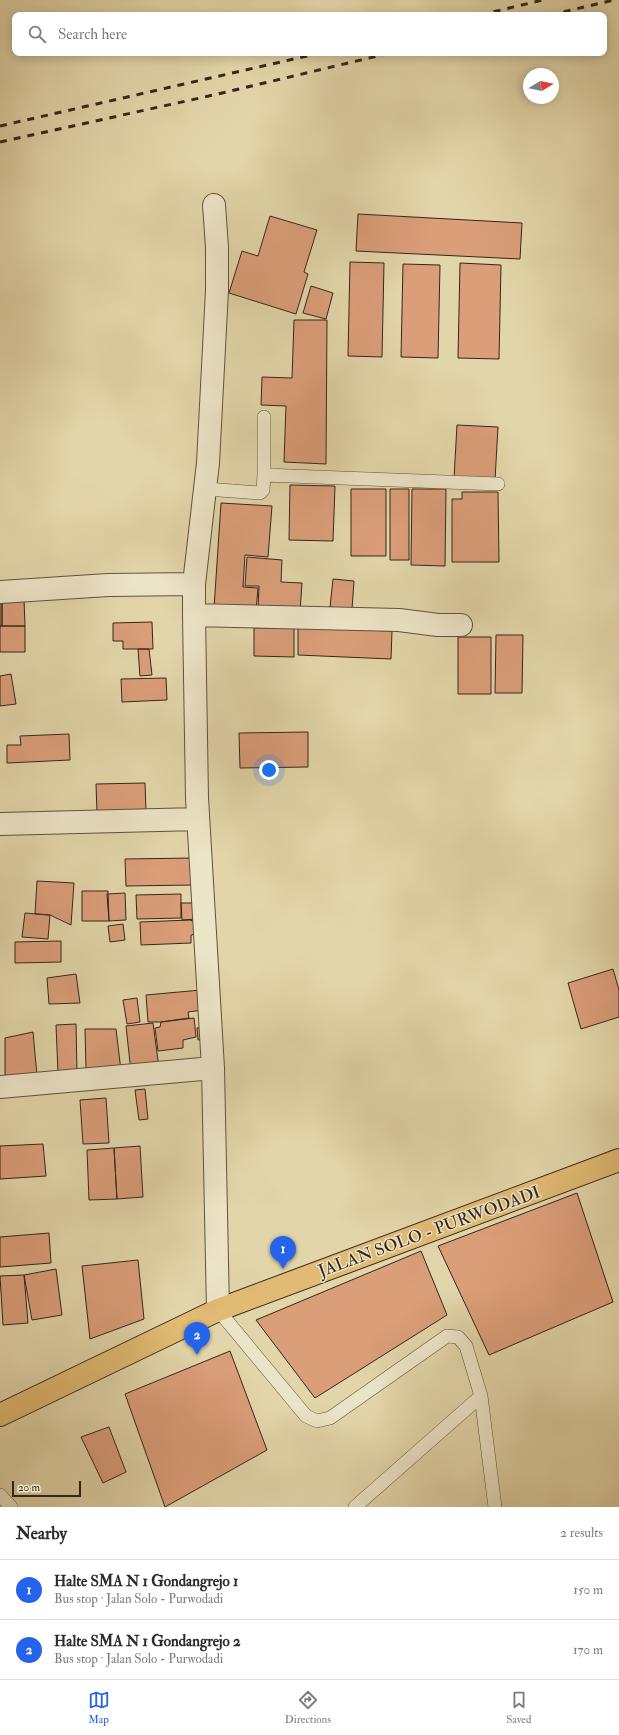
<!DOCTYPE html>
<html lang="en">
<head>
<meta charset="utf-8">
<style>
  body { margin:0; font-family:"IM FELL Double Pica",serif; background:#f7f7f7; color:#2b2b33 }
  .compass { position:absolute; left:523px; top:68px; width:36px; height:36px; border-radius:50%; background:#fff; box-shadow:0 2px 10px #0003; rotate:80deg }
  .scale { position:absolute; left:12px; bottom:10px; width:69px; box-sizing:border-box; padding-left:4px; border:2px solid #35261a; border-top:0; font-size:11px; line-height:14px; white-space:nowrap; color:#35261a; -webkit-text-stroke:3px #ece4c7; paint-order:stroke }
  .you { position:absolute; left:269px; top:770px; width:14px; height:14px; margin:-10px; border:3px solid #fff; border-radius:50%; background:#1a73e8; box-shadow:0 0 0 6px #1a73e833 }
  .badge { display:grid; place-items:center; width:26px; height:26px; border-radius:50%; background:#2563eb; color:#fff; font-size:13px; font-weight:700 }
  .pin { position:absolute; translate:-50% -33px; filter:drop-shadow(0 1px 2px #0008) }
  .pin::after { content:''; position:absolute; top:21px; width:14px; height:12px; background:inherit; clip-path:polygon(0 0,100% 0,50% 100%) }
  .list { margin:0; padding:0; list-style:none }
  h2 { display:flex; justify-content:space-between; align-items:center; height:52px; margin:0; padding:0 16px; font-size:17px }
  h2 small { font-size:13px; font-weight:400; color:#7c7c81 }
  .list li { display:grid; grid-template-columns:26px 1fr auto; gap:12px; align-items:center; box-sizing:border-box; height:60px; padding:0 16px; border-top:1px solid #e1e1e2 }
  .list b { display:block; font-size:15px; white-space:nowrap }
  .list p { margin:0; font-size:13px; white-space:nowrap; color:#7c7c81 }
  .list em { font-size:13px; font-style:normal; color:#7c7c81 }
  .icon { flex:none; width:22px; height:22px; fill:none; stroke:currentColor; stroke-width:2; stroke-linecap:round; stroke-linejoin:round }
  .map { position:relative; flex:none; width:619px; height:1507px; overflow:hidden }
  .search { position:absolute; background:#fff; box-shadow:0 2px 10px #0003; left:12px; right:12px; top:12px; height:44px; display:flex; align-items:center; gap:10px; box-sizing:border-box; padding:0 14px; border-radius:8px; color:#7c7c81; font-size:15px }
  .sheet { height:172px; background:#fff }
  nav { display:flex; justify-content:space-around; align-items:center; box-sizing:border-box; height:56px; border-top:1px solid #e1e1e2; background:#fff; font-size:11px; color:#7c7c81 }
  nav a { display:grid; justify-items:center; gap:2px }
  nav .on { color:#2563eb }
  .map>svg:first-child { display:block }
</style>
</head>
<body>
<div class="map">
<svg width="619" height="1507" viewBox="0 0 619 1507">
  <rect width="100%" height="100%" fill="#e2d5a9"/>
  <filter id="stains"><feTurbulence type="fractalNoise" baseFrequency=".005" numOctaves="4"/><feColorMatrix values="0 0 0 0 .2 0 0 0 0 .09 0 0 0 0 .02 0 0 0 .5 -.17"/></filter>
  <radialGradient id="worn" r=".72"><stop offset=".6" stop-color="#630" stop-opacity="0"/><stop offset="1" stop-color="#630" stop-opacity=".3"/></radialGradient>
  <path fill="#da9e79" stroke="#35261a" d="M358,214L522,223L520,259L356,251Z
    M270,216L317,230L304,272L308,274L296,314L229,293L242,251L258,256Z
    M350,262L384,263L382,357L348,356Z
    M460,263L501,265L499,359L458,358Z
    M403,264L440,265L438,358L401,357Z
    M311,286L333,293L326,319L303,313Z
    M294,320H327L326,464L284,462L286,406L261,405L262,377L292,378Z
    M457,425L498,427L495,480L454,478Z
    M290,485L335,486L333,541L289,540Z
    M351,489H386V556H351Z
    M390,489H409V560H390Z
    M412,489H446L445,566L411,565Z
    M462,492H498L499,562H452V499H462Z
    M221,503L272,506L268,557L245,555L243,587L258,588L256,611L214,608Z
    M247,557L282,560L281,582L302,583L300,612L258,609L259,586H245Z
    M333,579L354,581L352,609L330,607Z
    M0,599H2V626H0Z
    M2,599H24L25,626H2Z
    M152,622L153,649H123V641H113V623Z
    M0,626H25V652H0Z
    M254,628H294V657L254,656Z
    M298,628L392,631L391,659L298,655Z
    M496,635H523L522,693H495Z
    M458,637H491V694H458Z
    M138,649H149L152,675L140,676Z
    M11,674L16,704L0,706V676Z
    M166,678L167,700L122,702L121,679Z
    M308,732V767L240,768L239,733Z
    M69,734L70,760L7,763V745H21L20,736Z
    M145,783L146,811L97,813L96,784Z
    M192,858L193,885L126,886L125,859Z
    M37,881L74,883L71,925L50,915L35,914Z
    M82,891H108L109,921H82Z
    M125,893L126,920L109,921L107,894Z
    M181,894V918L137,919L136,895Z
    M181,903H197V919L182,920Z
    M25,913L50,915L48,939L22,937Z
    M190,920L196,922L197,934L191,935V943L141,945L140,922Z
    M123,924L125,940L110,942L108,926Z
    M61,941V962L15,963V942Z
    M613,969L619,990V1017L581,1029L568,983Z
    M76,974L80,1003L49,1004L47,978Z
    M201,990L203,1010L188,1012L189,1018L161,1022H148L146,995Z
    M137,998L140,1022L127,1024L123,1000Z
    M194,1018L196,1037L183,1040V1048L158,1051L155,1028L160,1027L161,1022Z
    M153,1023L159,1068L131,1072L126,1026Z
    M76,1024L77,1072L58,1073L56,1025Z
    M208,1026L209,1039L198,1040L197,1028Z
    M85,1029H116L121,1071L86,1069Z
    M33,1032L37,1076L5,1079V1038Z
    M145,1089L148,1119L139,1120L135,1090Z
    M106,1098L109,1143L83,1144L80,1100Z
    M43,1144L46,1176L0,1179V1146Z
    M140,1146L143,1197L117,1199L114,1148Z
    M114,1148L117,1199L89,1200L87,1150Z
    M577,1193L613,1302L489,1355L438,1246Z
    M49,1233L51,1263L0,1267V1237Z
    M421,1251L447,1315L315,1398L256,1320Z
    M138,1260L144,1319L90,1339L82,1266Z
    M56,1269L62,1315L32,1320L24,1275Z
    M24,1275L28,1323L3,1325L0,1276Z
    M230,1351L267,1450L165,1507L125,1394Z
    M109,1427L126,1472L103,1483L81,1437Z"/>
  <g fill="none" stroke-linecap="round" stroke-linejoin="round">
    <defs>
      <path id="service" d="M264,417V475L498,484
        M206,489L260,493L263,490L264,475
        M218,1310L306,1416L317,1421L330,1418L447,1336L458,1337L466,1346L481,1396L495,1507
        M0,1495L11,1507
        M355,1507L481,1396"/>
      <path id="minor" d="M214,205L217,247V290L208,463L194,584V615L197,798L213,1068L218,1310
        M0,592L108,585L194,584
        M194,615L399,620L438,625H461
        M0,824L198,819
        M0,1087L213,1068"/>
      <path id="primary" d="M0,1415L218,1310L619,1160"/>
    </defs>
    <use href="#service" stroke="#60523e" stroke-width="14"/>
    <use href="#minor" stroke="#60523e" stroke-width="24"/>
    <use href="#primary" stroke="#35261a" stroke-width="24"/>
    <use href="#service" stroke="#ece4c7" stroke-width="13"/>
    <use href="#minor" stroke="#ece4c7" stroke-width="22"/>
    <use href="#primary" stroke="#e1ba74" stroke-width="22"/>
    <path stroke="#35261a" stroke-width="3" stroke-dasharray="7 7" stroke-linecap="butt" d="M480,15L543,0
      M550,15L614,0
      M0,126L320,53
      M0,142L218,94L390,53"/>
  </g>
  <g text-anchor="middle" stroke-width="3" stroke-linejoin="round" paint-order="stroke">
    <g font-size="17" fill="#35261a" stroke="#ece4c7">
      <text transform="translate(429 1231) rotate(-20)" y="6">JALAN SOLO - PURWODADI</text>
    </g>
  </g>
  <rect width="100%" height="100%" filter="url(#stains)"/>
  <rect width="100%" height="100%" fill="url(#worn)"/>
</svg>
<svg class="compass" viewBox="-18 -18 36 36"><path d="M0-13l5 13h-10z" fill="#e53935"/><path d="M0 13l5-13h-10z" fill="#7c7c81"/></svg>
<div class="scale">20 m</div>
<div class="you"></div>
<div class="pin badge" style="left:283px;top:1269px">1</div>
<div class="pin badge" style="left:197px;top:1355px">2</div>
<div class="search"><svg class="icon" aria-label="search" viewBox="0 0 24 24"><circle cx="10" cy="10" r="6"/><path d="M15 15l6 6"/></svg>Search here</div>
</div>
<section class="sheet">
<h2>Nearby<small>2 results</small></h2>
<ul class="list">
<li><span class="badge">1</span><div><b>Halte SMA N 1 Gondangrejo 1</b><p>Bus stop · Jalan Solo - Purwodadi</p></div><em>150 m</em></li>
<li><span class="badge">2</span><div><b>Halte SMA N 1 Gondangrejo 2</b><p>Bus stop · Jalan Solo - Purwodadi</p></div><em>170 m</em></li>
</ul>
</section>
<nav>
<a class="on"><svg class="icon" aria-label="map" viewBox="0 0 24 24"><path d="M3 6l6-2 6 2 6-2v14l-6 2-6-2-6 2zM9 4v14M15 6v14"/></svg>Map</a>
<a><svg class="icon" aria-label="directions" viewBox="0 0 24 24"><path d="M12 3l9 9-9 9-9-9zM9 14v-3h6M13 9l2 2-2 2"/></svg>Directions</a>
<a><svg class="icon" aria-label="saved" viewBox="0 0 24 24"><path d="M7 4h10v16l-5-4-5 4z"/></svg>Saved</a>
</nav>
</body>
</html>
